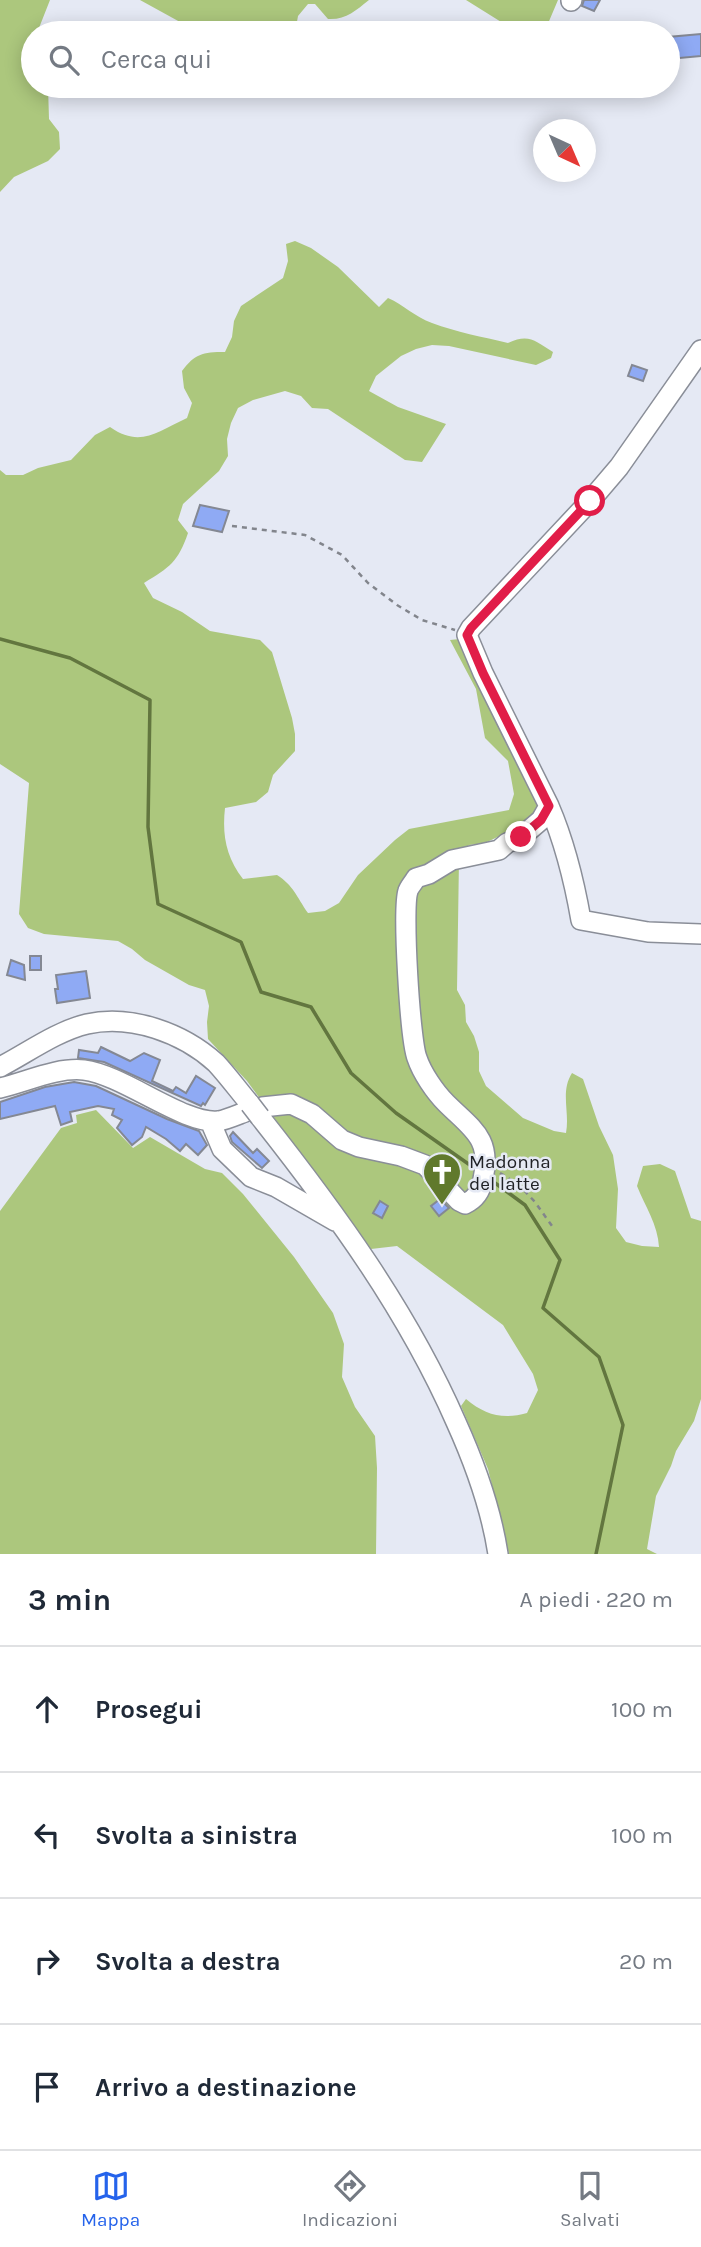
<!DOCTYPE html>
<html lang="it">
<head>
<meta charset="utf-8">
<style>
  body { margin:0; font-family:Karla,sans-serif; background:#f6f6f7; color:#1f2937 }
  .compass { position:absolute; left:533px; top:119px; width:63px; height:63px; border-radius:50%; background:#fff; box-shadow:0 4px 18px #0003; rotate:136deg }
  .stop { position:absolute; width:21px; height:21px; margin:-16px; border:5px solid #e11d48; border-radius:50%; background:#fff }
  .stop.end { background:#e11d48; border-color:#fff; box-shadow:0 2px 7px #0008 }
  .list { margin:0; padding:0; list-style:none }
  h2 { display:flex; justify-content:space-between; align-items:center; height:91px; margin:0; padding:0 28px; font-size:30px }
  h2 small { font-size:23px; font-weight:400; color:#747a83 }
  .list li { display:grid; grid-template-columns:46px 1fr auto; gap:21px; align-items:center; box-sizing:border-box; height:126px; padding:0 28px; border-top:2px solid #e0e1e3 }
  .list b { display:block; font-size:26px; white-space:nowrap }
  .list em { font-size:23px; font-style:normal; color:#747a83 }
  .icon { flex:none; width:38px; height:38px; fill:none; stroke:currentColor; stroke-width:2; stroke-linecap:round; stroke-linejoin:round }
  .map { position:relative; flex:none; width:701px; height:1554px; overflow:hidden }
  .search { position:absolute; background:#fff; box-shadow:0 4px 18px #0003; left:21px; right:21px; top:21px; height:77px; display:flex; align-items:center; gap:18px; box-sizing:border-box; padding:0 24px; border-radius:38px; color:#747a83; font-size:26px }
  .sheet { height:595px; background:#fff }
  nav { display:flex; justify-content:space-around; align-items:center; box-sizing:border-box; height:98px; border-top:2px solid #e0e1e3; background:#fff; font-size:19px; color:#747a83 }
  nav a { display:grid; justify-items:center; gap:4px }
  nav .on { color:#2563eb }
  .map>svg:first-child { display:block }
</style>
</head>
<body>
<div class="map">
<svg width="701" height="1554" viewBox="0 0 701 1554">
  <rect width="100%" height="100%" fill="#e5e9f4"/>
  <path fill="#acc77d" d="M0,0H50L37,33H33L29,59L33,65V86H48L49,119L59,132L60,149L48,161L14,177L0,192Z
    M140,0H369C355,11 346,20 328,19L315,4H308L298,16L295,33H200Z
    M466,0H558L544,33H519Z
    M295,241L311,248L338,267L379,307L388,298C404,305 415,317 432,323C456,332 483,337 508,343C529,333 535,341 553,352L551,358L536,365L449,346L432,345L416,349L401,356L376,376L369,391L398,407L446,424L422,462L405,460L328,409L312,408L301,396L285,391L253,400L238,408L231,423L227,439L228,456L219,471L183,504L178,520L188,533C178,562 170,567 144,583L153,598L182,612L210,631L260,640L272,652L292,718L295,734V751L273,775L268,792L256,802L225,808C222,835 226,857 243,879L277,875C294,886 296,896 308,913L325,911L339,903L358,875L395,840L409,829L509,810L514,794L508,761L485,738L476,689L450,640L460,639L541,805L533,820L485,843L469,845L459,859L457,990L465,1005L466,1022L474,1036L479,1052V1071L486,1086L523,1118L554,1131L566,1133C570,1112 560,1092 572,1073L583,1079L599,1126L613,1155L618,1189L616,1228L626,1242L642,1246L659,1247C658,1225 645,1206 637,1186L643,1166L660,1164L675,1171L691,1218L701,1221V1399L694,1421L676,1451L671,1466L656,1496L647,1549L657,1554H509L488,1469L461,1406L466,1399C485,1415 503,1420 527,1413L538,1390L533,1374L503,1325L397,1246L371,1249L247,1081L208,1039L207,1022L209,1006L205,990L189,985L145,960L132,949L118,941L44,934L28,928L19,914L29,783L0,764V470L6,475H23L38,468L71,460L95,435L110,427C140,448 157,432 187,418L192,403L184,388L182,371C195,354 202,352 225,352L232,337L234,321L241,306L283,278L288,261L286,244Z
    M96,1110L133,1148L150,1137L205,1169L222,1173L243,1194L294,1257L333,1313L344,1344L342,1377L355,1407L375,1436L377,1468L376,1554H0V1211L61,1128L77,1123L76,1115Z"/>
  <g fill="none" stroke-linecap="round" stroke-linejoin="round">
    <path stroke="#62763f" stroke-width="3.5" d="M0,639L70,658L150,700L148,827L158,904L241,942L261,992L311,1007L351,1073L396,1113L477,1170
      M491,1180L525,1205L560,1260L543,1308L599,1357L623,1425L596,1554"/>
  </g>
  <path fill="#8faaf4" stroke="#848893" stroke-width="2" d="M584,0H600L594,11L582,6Z
    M701,34V56L669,59L668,37Z
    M632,365L647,370L643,381L628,376Z
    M200,505L229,511L222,532L193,526Z
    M30,956H41V970H30Z
    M11,960L24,965L25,980L7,975Z
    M86,971L90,998L57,1003L55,989H58L56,975Z
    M101,1047L130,1061L144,1053L160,1060L152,1081L173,1091L176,1087L186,1093L196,1076L215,1088L205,1105L203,1103L201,1106L104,1062L78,1058L79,1050L98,1053Z
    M74,1082L96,1086L167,1119L199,1131L207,1145L198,1155L186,1144L180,1151L166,1139L146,1127L142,1137L132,1145L117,1128L122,1120L112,1115L114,1109L98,1106L70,1112L72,1121L61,1125L55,1106L0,1119V1102L45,1087Z
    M233,1132L253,1153L257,1149L269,1161L262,1168L232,1142L230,1136Z
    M440,1199L449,1208L439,1216L431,1206Z
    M380,1201L388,1206L382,1218L373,1213Z"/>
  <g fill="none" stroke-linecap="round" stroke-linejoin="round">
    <defs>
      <path id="minor" d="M571,1L572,0
        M549,806C565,843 574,880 581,920L648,932L701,934
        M0,1067C27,1053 57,1031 87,1024C131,1014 183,1033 216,1063C228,1076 239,1091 250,1104
        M0,1088C26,1082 57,1067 84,1070C124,1075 184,1125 219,1121C228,1119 237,1115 245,1112
        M262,1107L291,1104L312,1114L342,1140L359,1147L401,1156L425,1165L459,1201L465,1204C476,1199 481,1191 483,1179C492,1138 472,1129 446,1103C435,1092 422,1073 417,1058C410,1040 402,908 408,891C409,887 414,882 416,878L429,874L452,860L499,850L507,843L521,837L541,820L549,806L483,673L467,635L471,628L590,501L619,467L701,350
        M260,1117C335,1212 407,1310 456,1422C475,1464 491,1508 498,1554
        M210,1121L222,1149L251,1177L276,1187L335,1221"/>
    </defs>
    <use href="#minor" stroke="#8a8e98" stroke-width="22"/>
    <path stroke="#82858c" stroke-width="2.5" stroke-dasharray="5 5" stroke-linecap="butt" d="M232,526L305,535L342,555L368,583L397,605L422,620L455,630
      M500,1173L519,1185L535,1202L552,1226"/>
    <use href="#minor" stroke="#fff" stroke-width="19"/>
    <defs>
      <path id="minor-bridge" d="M250,1104L260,1117"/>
    </defs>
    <use href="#minor-bridge" stroke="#8a8e98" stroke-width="22" stroke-linecap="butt"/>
    <use href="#minor-bridge" stroke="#fff" stroke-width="19"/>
  </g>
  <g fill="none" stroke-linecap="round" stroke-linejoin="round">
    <path stroke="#e11d48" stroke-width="9" d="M521,837L541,820L549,806L483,673L467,635L471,628L590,501"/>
  </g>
  <defs>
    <symbol id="church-pin" viewBox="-11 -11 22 30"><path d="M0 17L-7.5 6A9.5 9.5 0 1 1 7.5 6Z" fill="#60792c" stroke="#e5e9f4"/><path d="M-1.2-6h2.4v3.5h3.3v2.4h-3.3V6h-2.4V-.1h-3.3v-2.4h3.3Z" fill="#fff"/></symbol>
  </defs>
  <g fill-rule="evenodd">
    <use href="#church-pin" x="420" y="1150" width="44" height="60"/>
  </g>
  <g text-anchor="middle" stroke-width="5" stroke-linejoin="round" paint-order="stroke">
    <g font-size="19" fill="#202226" stroke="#e5e9f4" text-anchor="start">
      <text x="469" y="1168">Madonna<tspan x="469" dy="22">del latte</tspan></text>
    </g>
  </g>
</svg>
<svg class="compass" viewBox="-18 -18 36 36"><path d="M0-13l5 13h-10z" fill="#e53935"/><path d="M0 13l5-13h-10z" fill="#747a83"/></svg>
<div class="stop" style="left:590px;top:501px"></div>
<div class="stop end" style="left:521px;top:837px"></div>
<div class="search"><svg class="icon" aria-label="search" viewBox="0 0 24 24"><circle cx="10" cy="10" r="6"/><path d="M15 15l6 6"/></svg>Cerca qui</div>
</div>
<section class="sheet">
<h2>3 min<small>A piedi · 220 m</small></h2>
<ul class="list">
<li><svg class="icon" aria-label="ahead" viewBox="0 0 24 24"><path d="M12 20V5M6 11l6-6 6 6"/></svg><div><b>Prosegui</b></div><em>100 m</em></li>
<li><svg class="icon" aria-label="left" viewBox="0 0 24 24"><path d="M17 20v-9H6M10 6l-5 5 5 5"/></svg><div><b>Svolta a sinistra</b></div><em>100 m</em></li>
<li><svg class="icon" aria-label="right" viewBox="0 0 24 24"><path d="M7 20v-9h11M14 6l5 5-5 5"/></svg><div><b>Svolta a destra</b></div><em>20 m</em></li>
<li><svg class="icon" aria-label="arrive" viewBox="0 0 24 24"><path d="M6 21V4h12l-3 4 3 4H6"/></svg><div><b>Arrivo a destinazione</b></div></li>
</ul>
</section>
<nav>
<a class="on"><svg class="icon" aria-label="map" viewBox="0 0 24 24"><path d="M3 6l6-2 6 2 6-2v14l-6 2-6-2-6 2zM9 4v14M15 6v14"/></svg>Mappa</a>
<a><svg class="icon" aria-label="directions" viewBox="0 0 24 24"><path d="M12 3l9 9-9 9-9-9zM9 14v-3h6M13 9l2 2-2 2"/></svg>Indicazioni</a>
<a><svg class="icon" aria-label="saved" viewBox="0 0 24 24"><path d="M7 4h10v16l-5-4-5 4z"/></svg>Salvati</a>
</nav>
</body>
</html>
